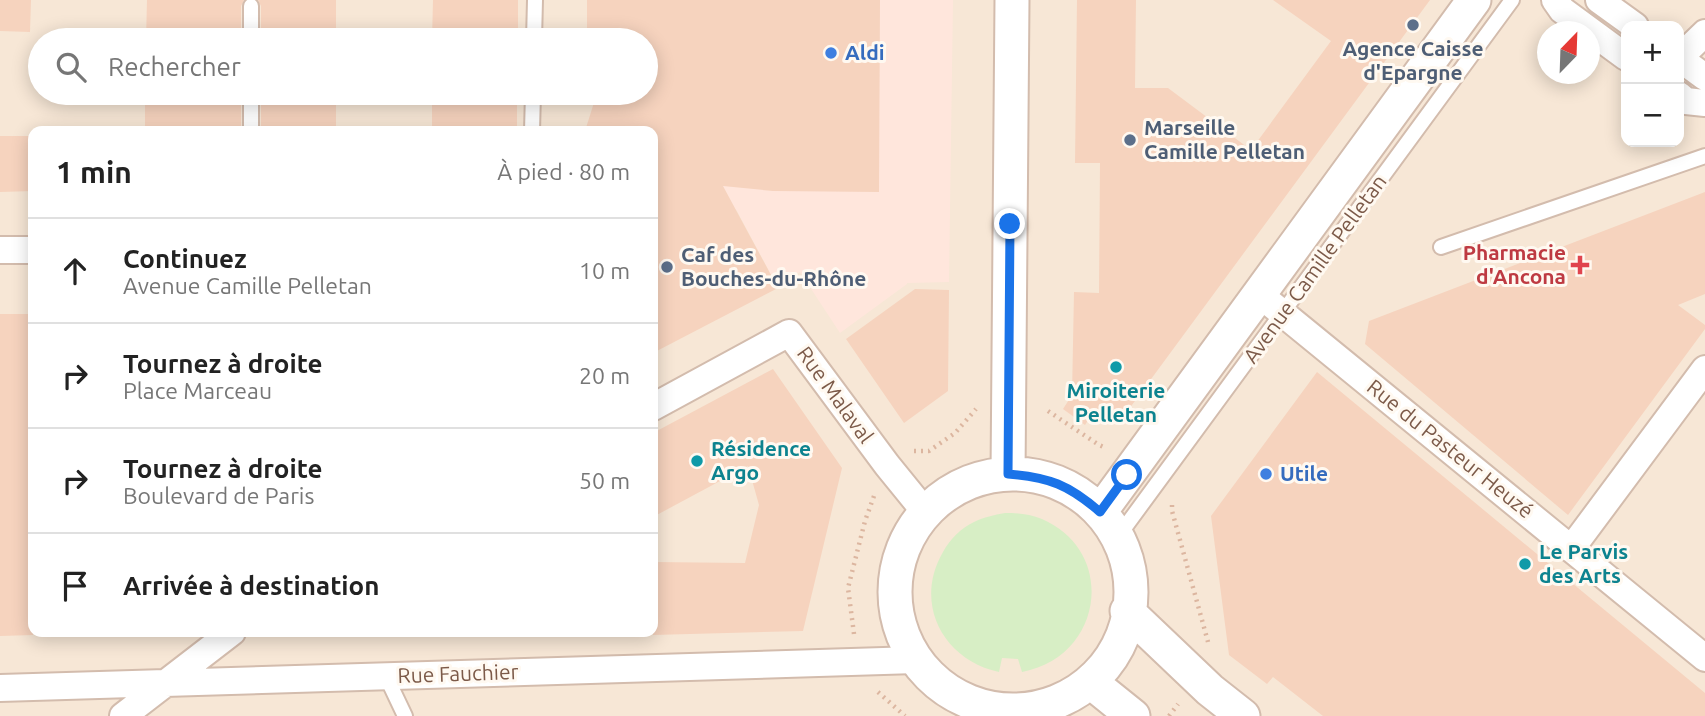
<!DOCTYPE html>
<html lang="fr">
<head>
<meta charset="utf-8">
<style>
  body { margin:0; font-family:Ubuntu,sans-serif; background:#f2f2f2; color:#222 }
  .controls { position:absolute; right:21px; top:21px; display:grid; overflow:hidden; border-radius:14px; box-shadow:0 4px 18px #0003 }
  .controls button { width:63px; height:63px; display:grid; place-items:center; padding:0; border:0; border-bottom:2px solid #e0e0e0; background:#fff; color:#222; font:35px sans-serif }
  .compass { position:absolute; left:1537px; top:21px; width:63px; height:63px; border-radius:50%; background:#fff; box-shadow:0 4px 18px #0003; rotate:23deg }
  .stop { position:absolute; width:21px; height:21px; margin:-16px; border:5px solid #1a73e8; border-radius:50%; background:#fff }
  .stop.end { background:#1a73e8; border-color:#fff; box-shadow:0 2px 7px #0008 }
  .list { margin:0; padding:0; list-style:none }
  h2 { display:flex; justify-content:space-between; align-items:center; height:91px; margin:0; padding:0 28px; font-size:30px }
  h2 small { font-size:23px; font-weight:400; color:#767676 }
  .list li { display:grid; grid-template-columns:46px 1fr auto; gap:21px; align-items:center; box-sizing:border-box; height:105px; padding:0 28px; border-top:2px solid #e0e0e0 }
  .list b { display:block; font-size:26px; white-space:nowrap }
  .list p { margin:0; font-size:23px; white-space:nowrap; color:#767676 }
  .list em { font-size:23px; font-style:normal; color:#767676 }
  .icon { flex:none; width:38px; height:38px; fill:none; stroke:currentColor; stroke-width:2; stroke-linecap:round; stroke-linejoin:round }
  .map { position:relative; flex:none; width:1705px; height:716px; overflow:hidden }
  .search { position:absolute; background:#fff; box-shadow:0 4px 18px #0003; left:28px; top:28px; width:630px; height:77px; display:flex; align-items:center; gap:18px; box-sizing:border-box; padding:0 24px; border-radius:38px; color:#767676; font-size:26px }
  .panel { position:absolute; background:#fff; box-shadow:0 4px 18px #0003; left:28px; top:126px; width:630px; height:511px; border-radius:14px }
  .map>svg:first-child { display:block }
</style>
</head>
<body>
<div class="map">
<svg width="1705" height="716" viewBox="0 0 1705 716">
  <rect width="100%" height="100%" fill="#fef5e9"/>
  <path fill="#f7e7d6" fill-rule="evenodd" d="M0,0H1705V716H0ZM1626,26H1679V142H1626ZM1548,32H1590V74H1548ZM40,40H646V93H40ZM33,131H653V632H33Z"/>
  <path fill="#ffe6dc" d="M587,0H953L949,282L907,283V284L840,333L800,272L776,284L737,211L717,188L691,109L602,93H646V40H587Z"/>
  <path fill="#d7eec5" d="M1005,513C1018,513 1030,514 1042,519C1118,552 1103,657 1022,672L1018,659L1002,658L999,672C943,660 913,603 943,552C950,539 961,528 974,522C984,517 994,515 1005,513Z"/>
  <path fill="#f6d3be" d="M0,0H31L30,32L0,31Z
    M147,0H244L241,6V40H146Z
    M258,0H336V40H261V6Z
    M433,0H518V40H432Z
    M587,0H880L879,192L773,191L723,186L778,288L653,353V131H585L597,93H646V40H587Z
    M1077,0H1136L1135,88H1168L1251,150L1331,41L1273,0H1430L1118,424L1096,408L1085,425L1063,409L1072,395L1074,292L1099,293L1100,163H1075Z
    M145,93H241V131H145Z
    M261,93H336V131H261Z
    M432,93H517V131H432Z
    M0,136H33V191L0,192Z
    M1705,192V294L1678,305L1705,325V329L1568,515L1365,344L1369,321Z
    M915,289L949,290L948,391L904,423L846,339Z
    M0,314H33V635L0,636Z
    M773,369L842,468L803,631L653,635V562L745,563L759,505L748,466L653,517V433Z
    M1317,372L1705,693V716H1323L1273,677L1267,684L1229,655L1211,516Z"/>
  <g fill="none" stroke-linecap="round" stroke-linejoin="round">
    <defs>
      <path id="service" d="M251,6V40
        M534,40L535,0
        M251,93V131
        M532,131L533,93
        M1441,247L1705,156
        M1117,538L1512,0
        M386,676L405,716"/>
      <path id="minor" d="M1555,0L1562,10L1626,57
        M1599,0L1635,26
        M1679,58L1705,33
        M1679,58L1705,77
        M1679,95L1686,101L1705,103
        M0,250H33
        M1259,294L1705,658
        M653,407L789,333L887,465L926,513
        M1571,549L1705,369
        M0,688L916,660
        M123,716L232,632"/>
      <path id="tertiary" d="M1008,474L1012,0
        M895 592a118 118 0 1 1 236 0a118 118 0 1 1-236 0Z
        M1100,512L1474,0
        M1127,611L1210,690L1243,716
        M1092,683L1133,716"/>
    </defs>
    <use href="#service" stroke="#d3bcad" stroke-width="18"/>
    <use href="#minor" stroke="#d3bcad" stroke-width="30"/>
    <use href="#tertiary" stroke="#d3bcad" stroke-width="37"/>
    <path stroke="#dcb6a0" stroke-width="4.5" stroke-dasharray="2 5" stroke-linecap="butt" d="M1048,411L1099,445L1106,448
      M914,451H929L955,433L976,409
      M1172,505V511L1208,642
      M854,634L848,588L865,521L874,496
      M878,692L905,716
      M1169,716L1178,704"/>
    <use href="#service" stroke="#fff" stroke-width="14"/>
    <use href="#minor" stroke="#fff" stroke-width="26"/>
    <use href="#tertiary" stroke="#fff" stroke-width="33"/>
  </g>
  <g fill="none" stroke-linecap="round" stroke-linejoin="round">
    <path stroke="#1a73e8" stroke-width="9" d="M1010,224L1008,474C1049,477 1069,485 1100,512L1127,475"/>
  </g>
  <g fill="#5c6f8a" stroke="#fff9f1" stroke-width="2.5">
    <circle cx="1413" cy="25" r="7"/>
    <circle cx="1130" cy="140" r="7"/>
    <circle cx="667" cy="267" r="7"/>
  </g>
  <g fill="#3f7fe0" stroke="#fff9f1" stroke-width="2.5">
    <circle cx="831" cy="53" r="7"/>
    <circle cx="1266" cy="474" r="7"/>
  </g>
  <path fill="#e0444e" stroke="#fff9f1" stroke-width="2.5" d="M1576.5 254.5h7v7h7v7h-7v7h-7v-7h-7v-7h7z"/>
  <g fill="#0f9aa8" stroke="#fff9f1" stroke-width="2.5">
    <circle cx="1116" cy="367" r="7"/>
    <circle cx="697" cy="461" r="7"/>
    <circle cx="1525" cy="564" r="7"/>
  </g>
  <g text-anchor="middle" stroke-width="6" stroke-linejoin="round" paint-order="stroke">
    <g font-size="21" font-weight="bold" fill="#4e5e75" stroke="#fff9f1" text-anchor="start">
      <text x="1413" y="56" text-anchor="middle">Agence Caisse<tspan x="1413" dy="24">d'Epargne</tspan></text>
      <text x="1144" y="135">Marseille<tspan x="1144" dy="24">Camille Pelletan</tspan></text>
      <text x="681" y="262">Caf des<tspan x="681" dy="24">Bouches-du-Rhône</tspan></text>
    </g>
    <g font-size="21" font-weight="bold" fill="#366cbe" stroke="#fff9f1" text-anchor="start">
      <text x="845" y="60">Aldi</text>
      <text x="1280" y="481">Utile</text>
    </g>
    <g font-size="21" font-weight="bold" fill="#be3a42" stroke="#fff9f1" text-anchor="end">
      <text x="1566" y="260">Pharmacie<tspan x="1566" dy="24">d'Ancona</tspan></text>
    </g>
    <g font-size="21" fill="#7c5a49" stroke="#fff9f1">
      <text transform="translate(1315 269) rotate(-54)" y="7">Avenue Camille Pelletan</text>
      <text transform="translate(835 395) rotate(54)" y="7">Rue Malaval</text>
      <text transform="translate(1450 449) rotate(39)" y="7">Rue du Pasteur Heuzé</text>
      <text transform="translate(458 674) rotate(-2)" y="7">Rue Fauchier</text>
    </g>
    <g font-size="21" font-weight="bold" fill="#0d838f" stroke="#fff9f1" text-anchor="start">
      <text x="1116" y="398" text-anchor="middle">Miroiterie<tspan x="1116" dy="24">Pelletan</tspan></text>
      <text x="711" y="456">Résidence<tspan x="711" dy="24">Argo</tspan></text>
      <text x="1539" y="559">Le Parvis<tspan x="1539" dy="24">des Arts</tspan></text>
    </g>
  </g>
</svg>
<div class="controls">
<button>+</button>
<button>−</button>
</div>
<svg class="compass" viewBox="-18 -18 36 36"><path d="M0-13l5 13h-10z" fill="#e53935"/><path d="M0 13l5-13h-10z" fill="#767676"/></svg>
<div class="stop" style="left:1127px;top:475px"></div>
<div class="stop end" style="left:1010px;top:224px"></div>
<div class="search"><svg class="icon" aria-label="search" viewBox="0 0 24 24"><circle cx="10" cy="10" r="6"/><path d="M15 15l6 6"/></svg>Rechercher</div>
<section class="panel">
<h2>1 min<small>À pied · 80 m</small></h2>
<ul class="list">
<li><svg class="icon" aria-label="ahead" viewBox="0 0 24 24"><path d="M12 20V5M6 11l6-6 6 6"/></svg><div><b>Continuez</b><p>Avenue Camille Pelletan</p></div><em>10 m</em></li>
<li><svg class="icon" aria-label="right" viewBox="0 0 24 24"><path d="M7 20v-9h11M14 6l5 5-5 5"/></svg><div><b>Tournez à droite</b><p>Place Marceau</p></div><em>20 m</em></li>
<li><svg class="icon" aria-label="right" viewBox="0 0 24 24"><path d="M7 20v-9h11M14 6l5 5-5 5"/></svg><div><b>Tournez à droite</b><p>Boulevard de Paris</p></div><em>50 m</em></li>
<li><svg class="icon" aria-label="arrive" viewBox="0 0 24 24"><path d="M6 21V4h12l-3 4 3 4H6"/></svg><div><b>Arrivée à destination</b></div></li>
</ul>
</section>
</div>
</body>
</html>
